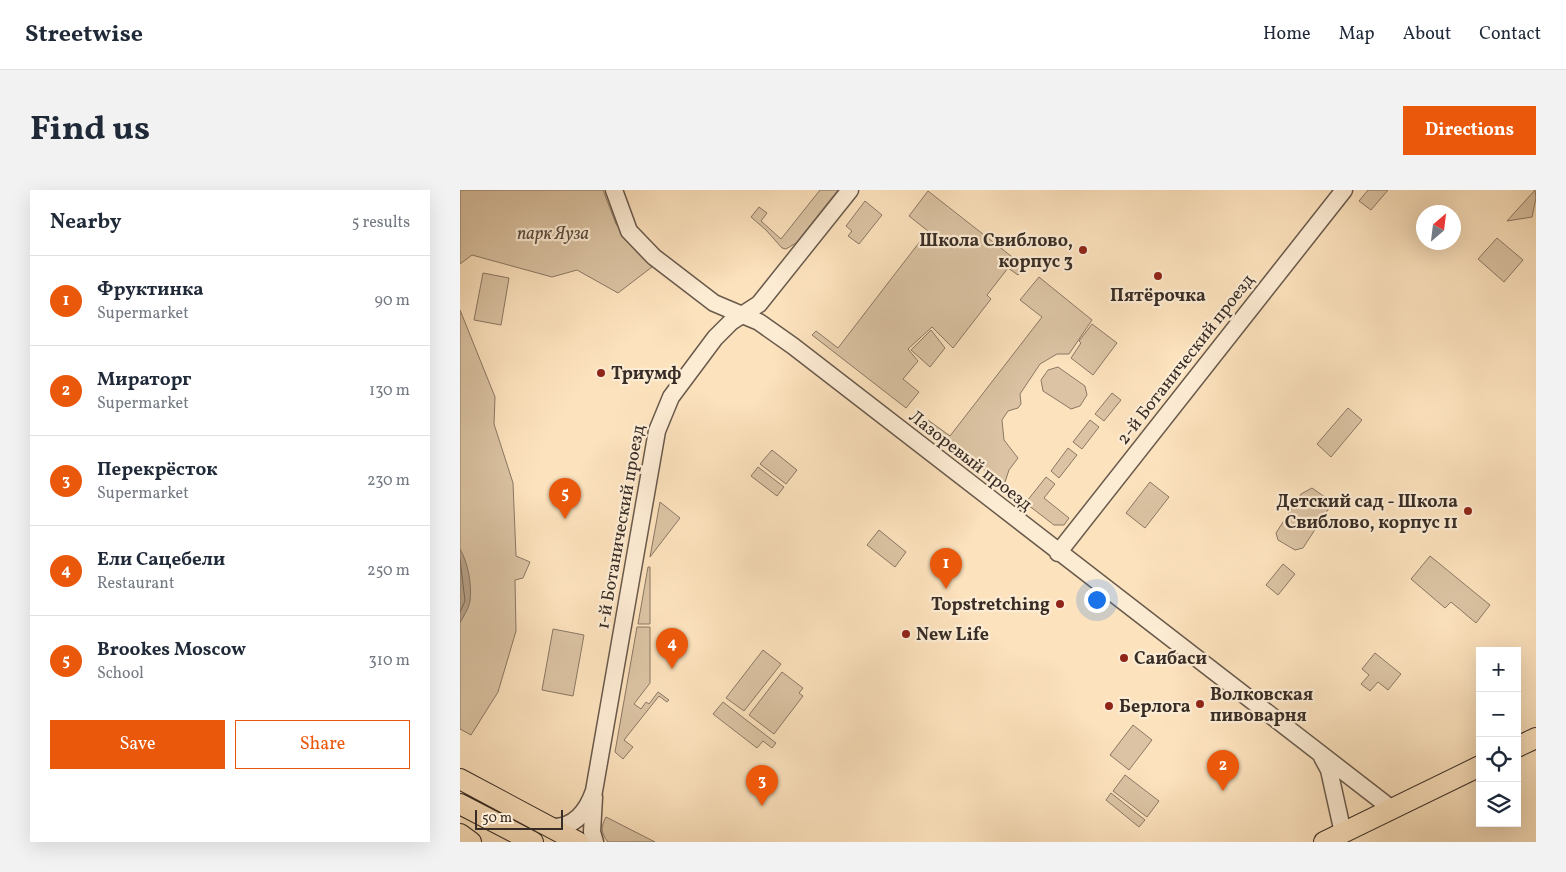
<!DOCTYPE html>
<html lang="en">
<head>
<meta charset="utf-8">
<style>
  body { margin:0; font-family:Vollkorn,serif; background:#f2f2f3; color:#1f2937 }
  .controls { position:absolute; right:15px; bottom:15px; display:grid; overflow:hidden; border-radius:0px; box-shadow:0 5px 20px #0002 }
  .controls button { width:45px; height:45px; display:grid; place-items:center; padding:0; border:0; border-bottom:1px solid #e0e1e3; background:#fff; color:#1f2937; font:25px sans-serif }
  .compass { position:absolute; left:956px; top:15px; width:45px; height:45px; border-radius:50%; background:#fff; box-shadow:0 5px 20px #0002; rotate:28deg }
  .scale { position:absolute; left:15px; bottom:12px; width:88px; box-sizing:border-box; padding-left:5px; border:2px solid #382d26; border-top:0; font-size:14px; line-height:18px; white-space:nowrap; color:#382d26; -webkit-text-stroke:4px #fdecd4; paint-order:stroke }
  .you { position:absolute; left:636px; top:409px; width:18px; height:18px; margin:-12px; border:4px solid #fff; border-radius:50%; background:#1a73e8; box-shadow:0 0 0 8px #1a73e833 }
  .badge { display:grid; place-items:center; width:32px; height:32px; border-radius:50%; background:#ea580c; color:#fff; font-size:16px; font-weight:700 }
  .pin { position:absolute; translate:-50% -41px; filter:drop-shadow(0 1px 2px #0008) }
  .pin::after { content:''; position:absolute; top:26px; width:18px; height:15px; background:inherit; clip-path:polygon(0 0,100% 0,50% 100%) }
  .list { margin:0; padding:0; list-style:none }
  h2 { display:flex; justify-content:space-between; align-items:center; height:65px; margin:0; padding:0 20px; font-size:21px }
  h2 small { font-size:16px; font-weight:400; color:#747a83 }
  .list li { display:grid; grid-template-columns:32px 1fr auto; gap:15px; align-items:center; box-sizing:border-box; height:90px; padding:0 20px; border-top:1px solid #e0e1e3 }
  .list b { display:block; font-size:19px; white-space:nowrap }
  .list p { margin:0; font-size:16px; white-space:nowrap; color:#747a83 }
  .list em { font-size:16px; font-style:normal; color:#747a83 }
  .actions { display:flex; gap:10px; padding:15px 20px }
  .actions a { flex:1; padding:11px 0; border:1px solid #ea580c; border-radius:0px; text-align:center; font-size:18px; color:#ea580c }
  .actions .main { background:#ea580c; color:#fff }
  .icon { flex:none; width:28px; height:28px; fill:none; stroke:currentColor; stroke-width:2; stroke-linecap:round; stroke-linejoin:round }
  .map { position:relative; flex:none; width:1076px; height:652px; overflow:hidden; border-radius:0px }
  header { display:flex; align-items:center; gap:30px; box-sizing:border-box; height:70px; padding:0 25px; background:#fff; border-bottom:1px solid #e0e1e3 }
  header strong { font-size:24px }
  nav { display:flex; gap:28px; margin-inline-start:auto; font-size:18px }
  .intro { display:flex; align-items:center; justify-content:space-between; box-sizing:border-box; height:120px; padding:0 30px }
  h1 { margin:0; font-size:35px }
  .button { padding:12px 22px; border-radius:0px; background:#ea580c; color:#fff; font-size:18px; font-weight:700 }
  main { display:flex; gap:30px; padding:0 30px }
  aside { flex:1; background:#fff; border-radius:0px; box-shadow:0 5px 20px #0002 }
  .map>svg:first-child { display:block }
</style>
</head>
<body>
<header>
<strong>Streetwise</strong>
<nav><a>Home</a><a>Map</a><a>About</a><a>Contact</a></nav>
</header>
<div class="intro"><h1>Find us</h1><a class="button">Directions</a></div>
<main>
<aside>
<h2>Nearby<small>5 results</small></h2>
<ul class="list">
<li><span class="badge">1</span><div><b>Фруктинка</b><p>Supermarket</p></div><em>90 m</em></li>
<li><span class="badge">2</span><div><b>Мираторг</b><p>Supermarket</p></div><em>130 m</em></li>
<li><span class="badge">3</span><div><b>Перекрёсток</b><p>Supermarket</p></div><em>230 m</em></li>
<li><span class="badge">4</span><div><b>Ели Сацебели</b><p>Restaurant</p></div><em>250 m</em></li>
<li><span class="badge">5</span><div><b>Brookes Moscow</b><p>School</p></div><em>310 m</em></li>
</ul>
<div class="actions"><a class="main">Save</a><a>Share</a></div>
</aside>
<div class="map">
<svg width="1076" height="652" viewBox="0 0 1076 652">
  <rect width="100%" height="100%" fill="#fce2bd"/>
  <filter id="stains"><feTurbulence type="fractalNoise" baseFrequency=".004" numOctaves="4"/><feColorMatrix values="0 0 0 0 .2 0 0 0 0 .09 0 0 0 0 .02 0 0 0 .5 -.17"/></filter>
  <radialGradient id="worn" r=".72"><stop offset=".6" stop-color="#630" stop-opacity="0"/><stop offset="1" stop-color="#630" stop-opacity=".3"/></radialGradient>
  <path fill="#dbc3a3" stroke="#8a7864" d="M0,0H143L156,34L192,77L158,103L117,80L92,87L12,65L0,74Z
    M360,0H378L336,53L326,59L322,58L306,40L291,27L299,17L307,23L301,31L321,49Z
    M908,0H928L911,20L899,11Z
    M1075,0L1076,8L1072,27L1047,31Z
    M468,1L565,77L558,85L548,78L527,105L531,109L493,158L472,137L448,159L458,171L443,189L459,202L446,218L352,145L356,141L378,158L468,41L449,26Z
    M405,11L422,25L399,54L388,46L392,41L386,36Z
    M1037,48L1063,70L1044,92L1018,69Z
    M23,83L49,88L41,135L14,130Z
    M579,87L632,130L609,164H597L580,174L560,204L561,214L558,218L548,221L542,230L544,250L558,268L549,280L544,295L465,234L468,230L490,246L582,127L560,110Z
    M0,120L35,207L34,234L53,293L56,366L70,372L63,388L55,390L56,441L38,502L11,545L0,539Z
    M632,134L657,153L633,185L611,168L621,153L619,151Z
    M471,140L485,158L470,177L451,160Z
    M598,177L625,196L627,205L620,216L611,219L583,201L581,190L588,180Z
    M652,203L661,210L644,231L635,224Z
    M888,218L902,230L871,267L857,254Z
    M630,230L639,237L622,259L613,252Z
    M608,258L617,265L599,288L591,281Z
    M312,260L337,280L326,294L300,274Z
    M298,277L324,297L317,306L291,286Z
    M586,287L595,294L584,308L609,328L604,335H594L568,315L567,311Z
    M690,292L709,307L685,338L666,323Z
    M852,298L869,310V318L843,358L835,360L818,350L816,343L841,304Z
    M200,312L220,328L190,367Z
    M419,340L446,362L435,377L407,355Z
    M970,366L1030,415L1016,433L991,412L985,418L951,389Z
    M823,374L835,384L818,405L806,395Z
    M188,377H190V434H178Z
    M177,437H190V493L174,514L181,519L186,512L189,514L198,502L209,510L207,512L199,506L164,550L173,557L163,569L155,562Z
    M93,439L124,445L113,506L82,500Z
    M303,460L321,474L284,521L266,508Z
    M915,463L941,484L928,500L918,492L910,501L901,494L909,485L902,479Z
    M322,482L343,498L339,503L343,506L314,544L289,525Z
    M263,512L316,553L312,558L303,551L297,558L253,524Z
    M673,535L692,550L669,580L650,565Z
    M665,585L699,611L687,627L653,601Z
    M651,603L685,630L679,637L646,610Z
    M146,627L195,652H148C140,642 141,637 146,627Z"/>
  <path fill="#b9a48a" stroke="#857462" d="M0,359C8,373 12,394 10,411C9,418 3,427 0,433Z"/>
  <g fill="none" stroke-linecap="round" stroke-linejoin="round">
    <path stroke="#786858" stroke-width="1" d="M0,369L5,411L0,422"/>
    <defs>
      <path id="minor" d="M154,0L169,41L194,67L254,113L299,132L333,156L932,619
        M598,363L884,0
        M862,567L869,580L883,643
        M134,607L132,642L135,652
        M92,637C115,638 127,621 134,601L197,241L211,207L255,148L271,132L299,114L390,0"/>
      <path id="major" d="M1057,557L1076,548
        M0,589L118,652
        M0,614L73,652
        M0,644L11,652
        M864,652L1020,576"/>
    </defs>
    <use href="#minor" stroke="#695a4c" stroke-width="19"/>
    <use href="#major" stroke="#382d26" stroke-width="22"/>
    <use href="#minor" stroke="#fdecd4" stroke-width="16"/>
    <use href="#major" stroke="#fce2bd" stroke-width="20"/>
  </g>
  <g fill="#8f2418" stroke="#fdecd4" stroke-width="2">
    <circle cx="623" cy="60" r="5"/>
    <circle cx="698" cy="86" r="5"/>
    <circle cx="141" cy="183" r="5"/>
    <circle cx="1008" cy="321" r="5"/>
    <circle cx="600" cy="414" r="5"/>
    <circle cx="446" cy="444" r="5"/>
    <circle cx="664" cy="468" r="5"/>
    <circle cx="740" cy="514" r="5"/>
    <circle cx="649" cy="516" r="5"/>
  </g>
  <g text-anchor="middle" stroke-width="4.5" stroke-linejoin="round" paint-order="stroke">
    <g font-size="18" font-style="italic" fill="#594b3f" stroke="#fdecd4">
      <text x="93" y="49">парк Яуза</text>
    </g>
    <g font-size="18" font-weight="bold" fill="#382d26" stroke="#fdecd4" text-anchor="start">
      <text x="613" y="56" text-anchor="end">Школа Свиблово,<tspan x="613" dy="21">корпус 3</tspan></text>
      <text x="698" y="111" text-anchor="middle">Пятёрочка</text>
      <text x="151" y="189">Триумф</text>
      <text x="998" y="317" text-anchor="end">Детский сад - Школа<tspan x="998" dy="21">Свиблово, корпус 11</tspan></text>
      <text x="590" y="420" text-anchor="end">Topstretching</text>
      <text x="456" y="450">New Life</text>
      <text x="674" y="474">Саибаси</text>
      <text x="750" y="510">Волковская<tspan x="750" dy="21">пивоварня</tspan></text>
      <text x="659" y="522">Берлога</text>
    </g>
    <g font-size="18" fill="#382d26" stroke="#fdecd4">
      <text transform="translate(725 169) rotate(-52)" y="6">2-й Ботанический проезд</text>
      <text transform="translate(511 270) rotate(38)" y="6">Лазоревый проезд</text>
      <text transform="translate(160 337) rotate(-80)" y="6">1-й Ботанический проезд</text>
    </g>
  </g>
  <rect width="100%" height="100%" filter="url(#stains)"/>
  <rect width="100%" height="100%" fill="url(#worn)"/>
</svg>
<div class="controls">
<button>+</button>
<button>−</button>
<button><svg class="icon" aria-label="locate" viewBox="0 0 24 24"><circle cx="12" cy="12" r="6"/><path d="M12 2v4M12 18v4M2 12h4M18 12h4"/></svg></button>
<button><svg class="icon" aria-label="layers" viewBox="0 0 24 24"><path d="M12 4l9 5-9 5-9-5zM3 14l9 5 9-5"/></svg></button>
</div>
<svg class="compass" viewBox="-18 -18 36 36"><path d="M0-13l5 13h-10z" fill="#e53935"/><path d="M0 13l5-13h-10z" fill="#747a83"/></svg>
<div class="scale">50 m</div>
<div class="you"></div>
<div class="pin badge" style="left:486px;top:399px">1</div>
<div class="pin badge" style="left:763px;top:601px">2</div>
<div class="pin badge" style="left:302px;top:616px">3</div>
<div class="pin badge" style="left:212px;top:479px">4</div>
<div class="pin badge" style="left:105px;top:329px">5</div>
</div>
</main>
</body>
</html>
